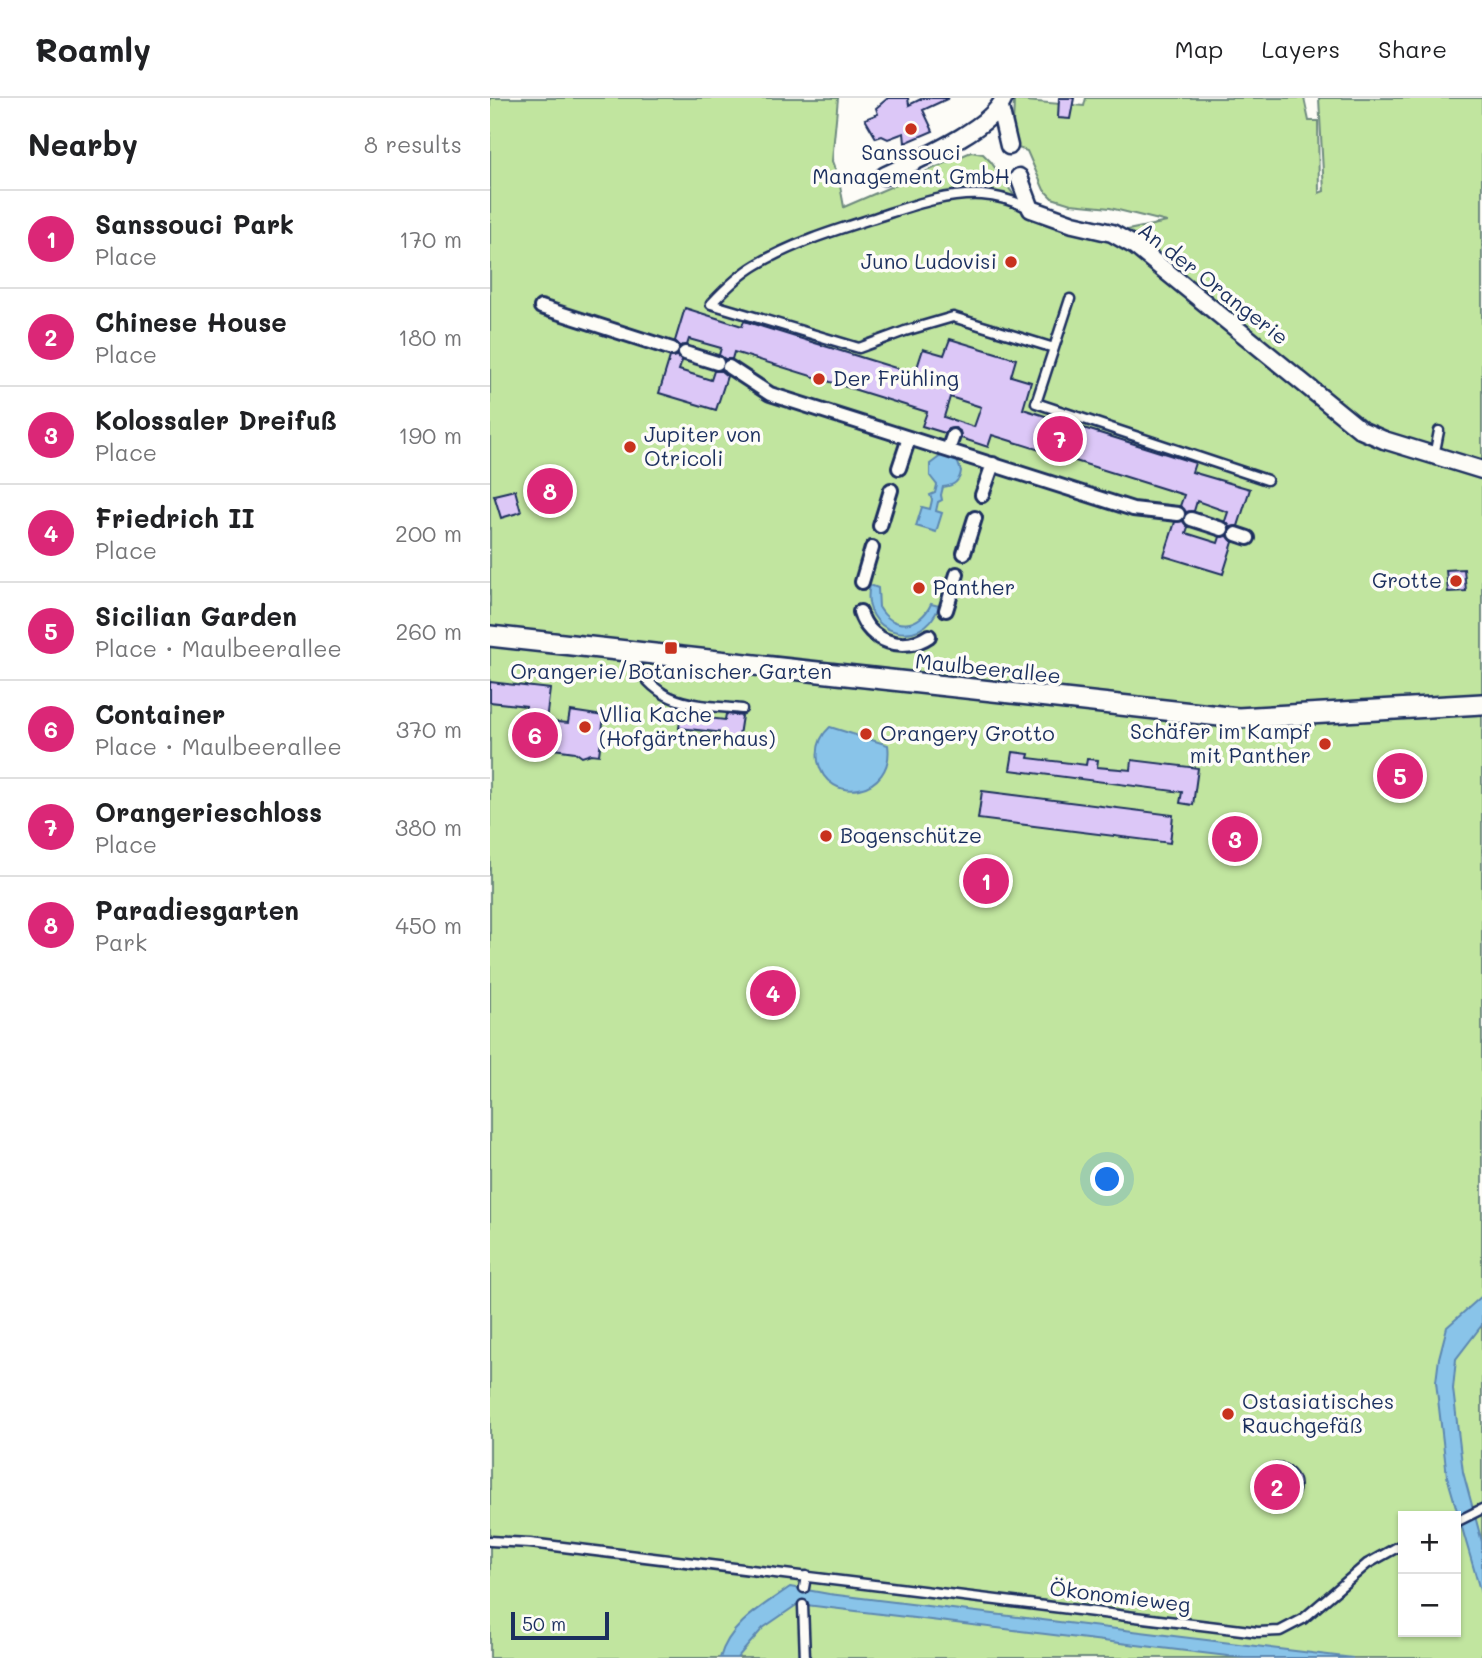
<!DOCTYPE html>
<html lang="en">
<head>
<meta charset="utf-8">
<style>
  body { margin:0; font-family:Mali,sans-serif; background:#f6f6f6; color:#202124 }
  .controls { position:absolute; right:21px; bottom:21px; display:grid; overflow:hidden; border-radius:0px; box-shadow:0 2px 5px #0004 }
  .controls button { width:63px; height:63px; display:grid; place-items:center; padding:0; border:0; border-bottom:2px solid #e0e0e0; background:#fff; color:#202124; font:35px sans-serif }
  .scale { position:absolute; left:21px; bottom:18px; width:98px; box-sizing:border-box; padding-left:7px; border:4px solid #1b2f5e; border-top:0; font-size:19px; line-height:24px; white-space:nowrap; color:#1b2f5e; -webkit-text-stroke:5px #fdfcf7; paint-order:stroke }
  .you { position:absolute; left:618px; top:1082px; width:24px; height:24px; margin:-18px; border:5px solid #fff; border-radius:50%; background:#1a73e8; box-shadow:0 0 0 10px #1a73e833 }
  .badge { display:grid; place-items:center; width:46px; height:46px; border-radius:50%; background:#db2777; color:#fff; font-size:23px; font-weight:700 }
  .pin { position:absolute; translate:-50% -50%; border:4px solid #fff; box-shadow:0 2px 7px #0006 }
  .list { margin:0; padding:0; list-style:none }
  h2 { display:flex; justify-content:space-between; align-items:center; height:91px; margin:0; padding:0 28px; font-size:30px }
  h2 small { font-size:23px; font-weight:400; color:#757577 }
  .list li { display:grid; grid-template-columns:46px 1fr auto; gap:21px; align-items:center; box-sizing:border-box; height:98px; padding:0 28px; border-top:2px solid #e0e0e0 }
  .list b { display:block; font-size:26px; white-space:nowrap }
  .list p { margin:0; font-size:23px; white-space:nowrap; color:#757577 }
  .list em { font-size:23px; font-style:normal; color:#757577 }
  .map { position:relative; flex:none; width:992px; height:1560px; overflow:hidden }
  header { display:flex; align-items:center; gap:42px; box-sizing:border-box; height:98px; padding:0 35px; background:#fff; border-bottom:2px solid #e0e0e0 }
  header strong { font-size:33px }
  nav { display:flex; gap:38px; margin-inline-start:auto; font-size:24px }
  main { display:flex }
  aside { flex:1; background:#fff }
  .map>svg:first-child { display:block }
</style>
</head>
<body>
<header>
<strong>Roamly</strong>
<nav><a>Map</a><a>Layers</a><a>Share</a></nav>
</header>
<main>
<aside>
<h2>Nearby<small>8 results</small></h2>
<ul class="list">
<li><span class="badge">1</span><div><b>Sanssouci Park</b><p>Place</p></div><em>170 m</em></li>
<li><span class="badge">2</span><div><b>Chinese House</b><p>Place</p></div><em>180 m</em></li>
<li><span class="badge">3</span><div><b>Kolossaler Dreifuß</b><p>Place</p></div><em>190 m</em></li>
<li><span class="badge">4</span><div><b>Friedrich II</b><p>Place</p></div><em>200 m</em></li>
<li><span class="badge">5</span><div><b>Sicilian Garden</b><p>Place · Maulbeerallee</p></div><em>260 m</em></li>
<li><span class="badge">6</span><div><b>Container</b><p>Place · Maulbeerallee</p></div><em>370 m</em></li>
<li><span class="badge">7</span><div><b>Orangerieschloss</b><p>Place</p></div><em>380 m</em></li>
<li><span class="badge">8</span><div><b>Paradiesgarten</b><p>Park</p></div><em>450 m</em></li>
</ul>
</aside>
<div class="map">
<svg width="992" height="1560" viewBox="0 0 992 1560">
  <rect width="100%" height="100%" fill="#fdfcf7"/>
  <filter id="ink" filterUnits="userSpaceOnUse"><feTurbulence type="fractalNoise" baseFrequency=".0143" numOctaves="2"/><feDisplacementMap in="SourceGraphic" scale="14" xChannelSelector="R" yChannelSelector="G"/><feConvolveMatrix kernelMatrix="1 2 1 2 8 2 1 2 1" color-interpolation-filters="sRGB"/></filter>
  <g filter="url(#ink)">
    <path fill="#c1e59f" stroke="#6e8a7e" stroke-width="2" fill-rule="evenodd" d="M0,0H348L342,63L349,82L354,109L481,54L493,56L501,64L534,112L602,133L626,147L633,133L677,124L620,110L581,106L562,100L554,92L537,53L528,50L523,28L524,2L594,8L596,0H814L819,23H828L829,95L834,93L829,0H992V1560H0ZM913,1418H966V1534H913Z"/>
    <path fill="#89c4e9" stroke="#5d88b1" stroke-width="2" d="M452,357L466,360L471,373C470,383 463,388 453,389L451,397L452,402L448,404L446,413L452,415L446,434L426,428L432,409L440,411L442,402L440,397L445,395L447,387L440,378V366Z
      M380,487L388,490L389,509C403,533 430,530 441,506L449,508C433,555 368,535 380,487Z
      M340,629L398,647C405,697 337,709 328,663C326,649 330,638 340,629Z
      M992,1198V1227L966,1261L963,1291L973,1374L992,1444V1499L957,1378L946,1284L949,1260L957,1229Z
      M300,1489L339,1496L863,1560H754L308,1506L273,1530L247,1560H230C239,1526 273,1508 300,1489Z"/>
    <path fill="#dcc7f7" stroke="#1b2f5e" stroke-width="2" fill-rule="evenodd" d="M398,0H418L419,7L433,0H459L433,12L443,33L415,45L414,35L398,41L392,38L386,40L375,21L388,16L386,10Z
      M569,0H584L580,21L568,20Z
      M195,210L252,228L254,223L425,276L433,251L454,257L460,241L526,261L521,278L541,284L533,311L705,365L702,374L760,391L748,428L740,429L735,423L738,414L707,403L704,413L696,414L690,408L694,397L502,337L498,349L471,340L470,333L465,330L458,331L455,335L432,328L437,314L244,254L242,261H235L229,257L231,250L199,241L197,247L190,248L185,243ZM460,299L491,309L484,329L454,319Z
      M187,258L192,263L189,272L221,282L224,273H231L237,278L226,312L169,295L180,259Z
      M25,392L31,414L11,420L4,397Z
      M693,423L698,429L696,435L728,445L730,439L738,438L743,444L733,476L674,458L685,424Z
      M974,471L976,493L958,494L956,472Z
      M0,584L60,591L56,623L78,625L80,613L114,618L109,657L101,656L92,659L85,654L56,650V654L31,652L36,608L0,604Z
      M236,616L252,618L248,644L233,642L234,635L189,630L191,617L235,622Z
      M523,654L539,656L538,660L596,667L597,661L608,662L607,669L641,672L642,662L708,670L703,707L690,705L692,694L520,672Z
      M492,693L683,717L680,745L488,721Z
      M764 1388a23 23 0 1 1 46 0a23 23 0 1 1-46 0Z"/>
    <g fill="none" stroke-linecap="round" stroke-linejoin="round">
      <defs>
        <path id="service" d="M539,110C524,103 508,98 492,97C455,95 421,108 387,119C346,132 303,145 266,167C249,177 235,191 221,206L369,250L415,233L463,219L564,250
          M580,201L546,305L777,382
          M944,358L949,333
          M141,557C165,609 202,606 252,611
          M966,1424L992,1411
          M0,1443L40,1445L768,1534L790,1533L813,1521L877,1466L913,1446
          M314,1490L316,1478
          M313,1507L315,1560"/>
        <path id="pedestrian" d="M51,209L182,251
          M195,255L227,265
          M239,269L280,296L643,411L688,416
          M458,352L463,338
          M409,370L419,340
          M492,397L503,366
          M701,421L732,431
          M390,428L401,392
          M746,436L758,440
          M474,455L485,420
          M372,484L382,450
          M456,512L467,476
          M370,514C379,544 414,555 439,538"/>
        <path id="minor" d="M510,10L519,48
          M394,78C425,63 502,31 514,0
          M529,79L541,111L583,126L622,135L645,148L871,332L894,342L992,372"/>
        <path id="tertiary" d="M0,538L748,620L992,606"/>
      </defs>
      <use href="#service" stroke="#1b2f5e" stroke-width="13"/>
      <use href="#pedestrian" stroke="#1b2f5e" stroke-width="18"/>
      <use href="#minor" stroke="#1b2f5e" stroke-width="21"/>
      <use href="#tertiary" stroke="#1b2f5e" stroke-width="24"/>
      <use href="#service" stroke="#fdfcf7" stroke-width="8"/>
      <use href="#pedestrian" stroke="#fdfcf7" stroke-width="12"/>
      <use href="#minor" stroke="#fdfcf7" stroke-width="16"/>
      <use href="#tertiary" stroke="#fdfcf7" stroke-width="19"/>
    </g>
  </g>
  <g fill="#c8321e" stroke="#fdfcf7" stroke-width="2.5">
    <circle cx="421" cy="31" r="7"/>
    <circle cx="521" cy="164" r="7"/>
    <circle cx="329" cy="281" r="7"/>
    <circle cx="140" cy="349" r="7"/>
    <circle cx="966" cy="483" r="7"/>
    <circle cx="429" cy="490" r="7"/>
    <rect x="174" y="543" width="14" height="14" rx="3.5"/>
    <circle cx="95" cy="629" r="7"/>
    <circle cx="376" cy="636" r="7"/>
    <circle cx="835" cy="646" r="7"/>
    <circle cx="336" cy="738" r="7"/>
    <circle cx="738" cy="1316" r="7"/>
  </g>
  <g text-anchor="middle" stroke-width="7" stroke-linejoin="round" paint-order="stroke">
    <g font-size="21" fill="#1b2f5e" stroke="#fdfcf7" text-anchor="start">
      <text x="421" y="62" text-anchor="middle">Sanssouci<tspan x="421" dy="24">Management GmbH</tspan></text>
      <text x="507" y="171" text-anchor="end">Juno Ludovisi</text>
      <text x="343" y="288">Der Frühling</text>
      <text x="154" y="344">Jupiter von<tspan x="154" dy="24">Otricoli</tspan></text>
      <text x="952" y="490" text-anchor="end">Grotte</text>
      <text x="443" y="497">Panther</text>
      <text x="181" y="581" text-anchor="middle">Orangerie/Botanischer Garten</text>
      <text x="109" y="624">Vllia Kache<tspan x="109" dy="24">(Hofgärtnerhaus)</tspan></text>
      <text x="821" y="641" text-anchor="end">Schäfer im Kampf<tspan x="821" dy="24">mit Panther</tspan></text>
      <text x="390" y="643">Orangery Grotto</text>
      <text x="350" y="745">Bogenschütze</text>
      <text x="752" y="1311">Ostasiatisches<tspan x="752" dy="24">Rauchgefäß</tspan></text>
    </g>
    <g font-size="21" fill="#1b2f5e" stroke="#fdfcf7">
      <text transform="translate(723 186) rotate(38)" y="7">An der Orangerie</text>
      <text transform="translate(498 571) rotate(6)" y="7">Maulbeerallee</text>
      <text transform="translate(630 1499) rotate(7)" y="7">Ökonomieweg</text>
    </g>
  </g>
</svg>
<div class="controls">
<button>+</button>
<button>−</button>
</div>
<div class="scale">50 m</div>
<div class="you"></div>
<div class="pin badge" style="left:496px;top:783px">1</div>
<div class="pin badge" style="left:787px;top:1389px">2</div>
<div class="pin badge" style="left:745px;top:741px">3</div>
<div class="pin badge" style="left:283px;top:895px">4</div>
<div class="pin badge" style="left:910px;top:678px">5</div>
<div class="pin badge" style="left:45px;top:637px">6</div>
<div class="pin badge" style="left:570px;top:341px">7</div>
<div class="pin badge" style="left:60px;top:393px">8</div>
</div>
</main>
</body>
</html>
